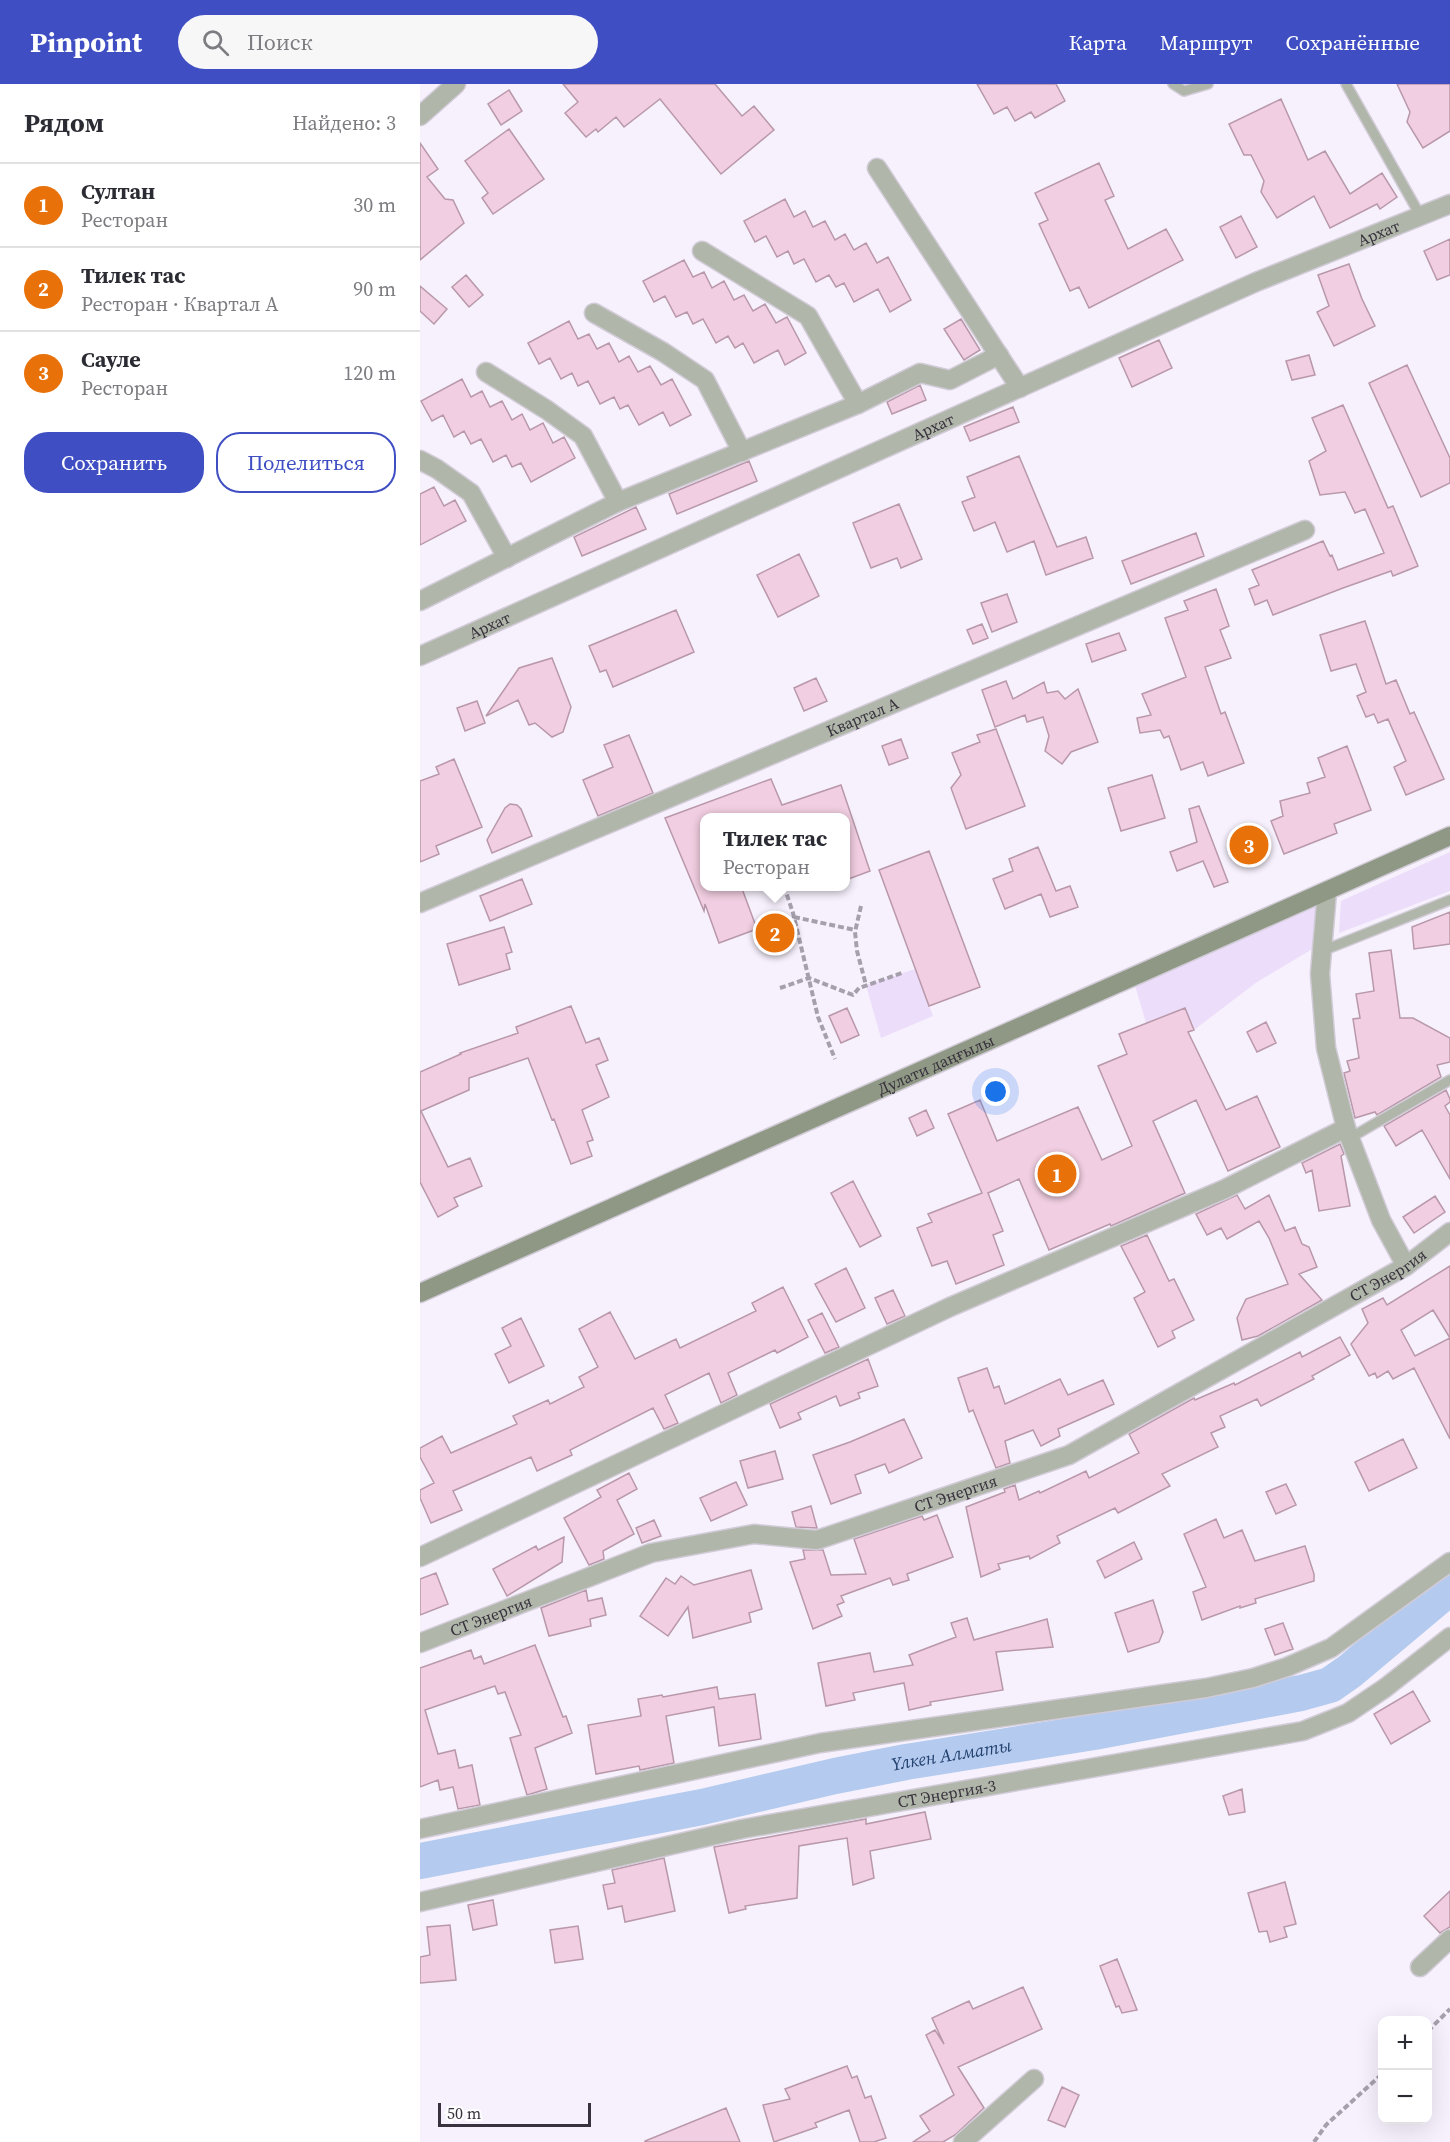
<!DOCTYPE html>
<html lang="ru">
<head>
<meta charset="utf-8">
<style>
  body { margin:0; font-family:"Source Serif 4",serif; background:#f7f7f7; color:#2b2b33 }
  .controls { position:absolute; right:18px; bottom:18px; display:grid; overflow:hidden; border-radius:12px; box-shadow:0 6px 24px #0002 }
  .controls button { width:54px; height:54px; display:grid; place-items:center; padding:0; border:0; border-bottom:2px solid #e1e1e2; background:#fff; color:#2b2b33; font:30px sans-serif }
  .scale { position:absolute; left:18px; bottom:15px; width:153px; box-sizing:border-box; padding-left:6px; border:3px solid #38323e; border-top:0; font-size:16px; line-height:21px; white-space:nowrap; color:#38323e; -webkit-text-stroke:4px #fff; paint-order:stroke }
  .you { position:absolute; left:576px; top:1008px; width:21px; height:21px; margin:-15px; border:4px solid #fff; border-radius:50%; background:#1a73e8; box-shadow:0 0 0 9px #1a73e833 }
  .badge { display:grid; place-items:center; width:39px; height:39px; border-radius:50%; background:#3f4fc3; color:#fff; font-size:20px; font-weight:700 }
  .pin { position:absolute; translate:-50% -50%; border:3px solid #fff; box-shadow:0 2px 6px #0006 }
  .popup { position:absolute; left:280px; top:729px; width:150px; height:78px; box-sizing:border-box; display:grid; place-content:center; border-radius:12px; background:#fff; filter:drop-shadow(0 2px 4px #0005); font-size:20px; white-space:nowrap; color:#7c7c81 }
  .popup b { font-size:22px; color:#2b2b33 }
  .popup::after { content:''; position:absolute; left:50%; top:100%; margin-left:-12px; border:12px solid transparent; border-top-color:#fff }
  .list { margin:0; padding:0; list-style:none }
  h2 { display:flex; justify-content:space-between; align-items:center; height:78px; margin:0; padding:0 24px; font-size:26px }
  h2 small { font-size:20px; font-weight:400; color:#7c7c81 }
  .list li { display:grid; grid-template-columns:39px 1fr auto; gap:18px; align-items:center; box-sizing:border-box; height:84px; padding:0 24px; border-top:2px solid #e1e1e2 }
  .list b { display:block; font-size:22px; white-space:nowrap }
  .list p { margin:0; font-size:20px; white-space:nowrap; color:#7c7c81 }
  .list em { font-size:20px; font-style:normal; color:#7c7c81 }
  .actions { display:flex; gap:12px; padding:18px 24px }
  .actions a { flex:1; padding:14px 0; border:2px solid #3f4fc3; border-radius:24px; text-align:center; font-size:21px; color:#3f4fc3 }
  .actions .main { background:#3f4fc3; color:#fff }
  .icon { flex:none; width:33px; height:33px; fill:none; stroke:currentColor; stroke-width:2; stroke-linecap:round; stroke-linejoin:round }
  .map { position:relative; flex:none; width:1030px; height:2058px; overflow:hidden }
  header { display:flex; align-items:center; gap:36px; box-sizing:border-box; height:84px; padding:0 30px; background:#3f4fc3; color:#fff }
  header strong { font-size:28px }
  nav { display:flex; gap:33px; margin-inline-start:auto; font-size:21px }
  .search { width:420px; height:54px; background:#f7f7f7; display:flex; align-items:center; gap:15px; box-sizing:border-box; padding:0 21px; border-radius:33px; color:#7c7c81; font-size:22px }
  main { display:flex }
  aside { flex:1; background:#fff }
  .map>svg:first-child { display:block }
</style>
</head>
<body>
<header>
<strong>Pinpoint</strong>
<div class="search"><svg class="icon" aria-label="search" viewBox="0 0 24 24"><circle cx="10" cy="10" r="6"/><path d="M15 15l6 6"/></svg>Поиск</div>
<nav><a>Карта</a><a>Маршрут</a><a>Сохранённые</a></nav>
</header>
<main>
<aside>
<h2>Рядом<small>Найдено: 3</small></h2>
<ul class="list">
<li><span class="badge" style="background:#e8710a">1</span><div><b>Султан</b><p>Ресторан</p></div><em>30 m</em></li>
<li><span class="badge" style="background:#e8710a">2</span><div><b>Тилек тас</b><p>Ресторан · Квартал А</p></div><em>90 m</em></li>
<li><span class="badge" style="background:#e8710a">3</span><div><b>Сауле</b><p>Ресторан</p></div><em>120 m</em></li>
</ul>
<div class="actions"><a class="main">Сохранить</a><a>Поделиться</a></div>
</aside>
<div class="map">
<svg width="1030" height="2058" viewBox="0 0 1030 2058">
  <rect width="100%" height="100%" fill="#f7f1fd"/>
  <path fill="#ecddfb" d="M1030,768V807L919,849L921,817Z
    M896,822L894,864L837,898L774,946L726,939L714,898Z
    M495,885L513,932L461,954L446,901Z"/>
  <g fill="none" stroke-linecap="round" stroke-linejoin="round">
    <path stroke="#b4cbef" stroke-width="36" id="s1" d="M0,1777L282,1723L415,1692L486,1678L674,1648L881,1609L910,1601L930,1587L1030,1503"/>
  </g>
  <path fill="#f1cee1" stroke="#b898a9" stroke-width="1.5" fill-rule="evenodd" d="M143,0H295L322,32L334,22L354,46L301,90L240,15L204,43L196,33L178,48L176,45L166,53L145,29L158,18Z
    M557,0H636L645,17L615,34L611,28L595,37L587,23L574,30Z
    M977,0H1030V47L1003,64L987,38L990,28Z
    M89,6L102,27L81,41L68,20Z
    M861,15L888,76L905,67L930,110L962,89L977,113L960,125L957,120L910,144L894,112L857,134L841,108L844,97L831,71H824L809,40Z
    M89,45L124,95L73,130L62,114L68,109L45,77Z
    M0,59L18,85L7,93L25,115L33,116L44,139L0,176Z
    M679,79L694,112L685,116L708,165L746,145L763,176L669,224L659,203L650,207L619,140L628,136L615,109Z
    M365,115L374,133L385,127L393,143L405,137L415,156L425,150L434,166L446,159L457,179L468,173L491,216L470,228L458,205L434,218L424,199L416,203L409,191L396,198L384,175L374,180L368,167L357,173L346,152L335,158L324,137Z
    M821,132L837,163L816,174L800,143Z
    M1030,155V191L1017,196L1004,167Z
    M264,176L273,193L284,188L292,204L304,197L314,216L324,211L333,227L345,220L356,239L367,233L386,269L365,281L358,266L334,279L323,259L315,264L308,252L296,259L283,235L273,240L267,228L256,233L245,212L234,218L223,197Z
    M929,180L942,215L955,242L914,262L897,228L909,222L898,191Z
    M46,191L63,211L49,223L32,203Z
    M0,202L27,225L14,240L0,227Z
    M541,235L560,266L544,276L524,245Z
    M149,237L158,255L169,250L177,265L189,259L199,278L209,272L218,288L230,282L241,301L252,295L271,331L250,342L243,328L219,341L208,321L200,325L194,313L180,320L168,297L158,302L152,289L141,295L130,274L119,280L108,259Z
    M739,256L752,284L712,303L699,274Z
    M889,271L895,291L872,296L866,277Z
    M987,281L1030,374V399L1001,413L949,299Z
    M42,295L51,313L62,307L70,323L82,317L92,336L102,330L110,346L123,339L133,359L144,353L155,374L111,398L101,379L92,383L86,371L73,378L61,355L51,360L44,347L34,353L23,331L12,337L1,317Z
    M500,301L506,316L472,330L467,318Z
    M923,321L968,424L973,422L998,482L973,492L971,487L923,504L853,531L847,516L835,521L829,505L839,501L832,486L903,457L910,472L912,471L918,486L964,469L945,425L935,429L925,408L900,411L889,377L906,367L892,334Z
    M593,323L599,338L550,357L544,343Z
    M599,372L637,463L666,453L673,474L626,491L614,457L587,468L575,438L554,447L542,418L555,413L547,393Z
    M329,377L337,397L257,430L249,410Z
    M14,403L24,422L35,416L46,437L0,461V410Z
    M479,420L502,475L481,484L477,474L451,484L433,439Z
    M216,423L226,445L162,472L154,453Z
    M776,449L784,472L711,500L702,477Z
    M379,470L399,512L358,533L337,491Z
    M796,505L809,542L800,546L811,574L785,583L801,630L805,628L824,679L788,692L783,678L761,686L749,652L744,654L740,646L720,649L717,634L731,631L722,610L766,593L745,534L768,526L764,517Z
    M587,510L597,538L572,548L561,519Z
    M256,526L274,568L193,603L186,586L180,588L169,562Z
    M945,537L966,600L976,596L990,630L994,628L1024,695L986,711L974,683L986,677L968,635L958,639L954,630L946,633L937,612L946,608L936,580L911,587L900,551Z
    M562,540L568,554L553,560L547,546Z
    M699,549L706,566L672,578L666,560Z
    M132,574L151,623L143,648L132,653L115,639L109,641L98,616L66,632L99,584Z
    M396,594L407,617L384,627L374,604Z
    M586,597L593,615L624,598L627,609L638,607L645,615L658,605L678,658L651,668L642,680L625,667L629,652L623,633L607,638L605,631L575,643L562,606Z
    M57,617L65,639L45,647L37,624Z
    M576,645L605,722L546,745L531,704L541,691L532,669L560,658L557,651Z
    M209,651L233,709L178,732L163,696L193,683L184,661Z
    M481,655L488,674L469,681L462,662Z
    M927,662L951,726L914,740L917,749L864,770L851,737L863,732L860,717L890,709L887,699L905,693L898,674Z
    M34,675L62,743L16,762L19,770L0,778V697L19,690L16,683Z
    M732,691L745,734L701,747L688,704Z
    M351,695L362,721L421,701L450,787L426,796V734H285V802H321L337,845L299,859L285,820L284,827L245,734Z
    M90,720L97,721L101,725L112,752L72,769L67,756L85,724Z
    M779,722L808,798L794,803L783,777L757,787L750,768L777,758L769,725Z
    M618,763L636,807L650,802L658,823L630,833L621,810L585,825L573,795L593,787L589,775Z
    M509,767L560,903L509,922L459,786Z
    M102,795L112,820L70,837L60,812Z
    M1030,828V860L994,865L992,843Z
    M84,843L92,868L86,870L90,885L39,901L27,860Z
    M971,866L980,934H993L1030,954V978L1017,981L1021,993L957,1031L955,1028L935,1034L924,989L930,987L927,977L939,974L933,935L940,934L936,910L954,907L949,869Z
    M151,922L166,959L179,954L188,976L176,981L189,1013L162,1026L173,1056L167,1058L172,1072L151,1080L134,1035L132,1036L108,974L49,994V1006L1,1027L28,1083L50,1074L62,1102L34,1114L38,1122L18,1133L0,1098V988L41,970L40,969L98,949L96,943Z
    M427,924L439,951L421,959L409,932Z
    M765,924L774,946L768,948L806,1026L837,1012L860,1063L808,1087L776,1016L733,1037L765,1109L691,1142L690,1140L629,1166L599,1095L568,1109L583,1147L573,1151L584,1181L536,1200L527,1177L512,1182L497,1144L512,1138L508,1130L562,1109L528,1030L560,1016L577,1057L658,1023L682,1076L712,1062L678,982L707,970L699,950Z
    M846,938L856,959L837,968L827,948Z
    M1026,1006L1030,1015V1018L1025,1022L1030,1031V1095L1002,1046L976,1062L964,1042Z
    M506,1026L514,1044L497,1052L489,1034Z
    M920,1060L924,1070L921,1072L930,1122L899,1127L892,1086L886,1089L882,1079Z
    M433,1097L461,1152L440,1163L411,1109Z
    M817,1111L825,1125L849,1111L865,1147L875,1143L882,1160L889,1163L897,1183L879,1190L902,1216L838,1252L822,1256L817,1234L826,1215L868,1200L849,1154L839,1137L807,1155L801,1144L787,1151L776,1130Z
    M1015,1112L1025,1128L994,1149L983,1133Z
    M727,1151L749,1197L754,1195L774,1236L752,1247L755,1254L738,1263L714,1214L725,1208L701,1162Z
    M1030,1182V1355L994,1284L973,1295L968,1287L957,1294L955,1289L949,1292L931,1260L948,1239L942,1225L963,1214L967,1221ZM1013,1226L1030,1254L995,1272L981,1246Z
    M426,1184L445,1224L416,1238L395,1200Z
    M363,1203L388,1253L357,1269L355,1266L308,1289L317,1311L301,1319L289,1289L245,1311L258,1339L244,1345L233,1324L150,1366L152,1371L117,1387L111,1373L33,1407L42,1426L11,1439L0,1414V1406L14,1399L0,1373V1364L22,1352L31,1369L97,1340L93,1332L128,1316L130,1320L164,1303L159,1293L178,1283L159,1245L190,1228L215,1275L256,1255L260,1264L336,1227L332,1219Z
    M473,1206L485,1232L467,1240L455,1214Z
    M402,1229L419,1263L405,1269L388,1236Z
    M101,1234L124,1282L89,1299L75,1270L91,1262L82,1244Z
    M920,1253L930,1271L892,1292L894,1295L841,1322L837,1315L800,1332L805,1343L791,1349L798,1363L742,1390L750,1402L698,1429L695,1424L637,1452L640,1459L610,1475L609,1472L578,1480L580,1485L561,1493L546,1423L585,1408L584,1405L595,1401L599,1416L619,1407L620,1409L666,1387L669,1394L719,1369L709,1350L774,1314L775,1316L814,1299L815,1301L880,1268L882,1273Z
    M448,1275L458,1302L438,1309L440,1314L420,1322L416,1312L378,1329L381,1335L360,1344L350,1320Z
    M567,1284L574,1304L579,1302L585,1320L640,1295L648,1311L683,1296L694,1320L638,1345L640,1352L621,1362L613,1346L585,1357L590,1379L576,1384L553,1326L549,1328L538,1294Z
    M484,1335L502,1374L469,1389L465,1380L435,1391L441,1409L411,1420L393,1371L430,1358Z
    M983,1355L997,1384L949,1407L935,1378Z
    M355,1367L363,1395L328,1404L320,1377Z
    M209,1389L217,1405L197,1416L214,1450L183,1467L184,1475L169,1481L144,1434L181,1413L177,1406Z
    M316,1398L327,1421L291,1437L280,1414Z
    M866,1400L876,1421L856,1430L846,1408Z
    M391,1422L397,1444L376,1443L372,1428Z
    M517,1431L533,1473L487,1490L489,1496L473,1501L470,1494L421,1512L424,1518L417,1521L422,1532L393,1545L370,1478L385,1475L383,1466H403L411,1491L446,1490L434,1455L502,1432L504,1436Z
    M796,1435L804,1454L822,1446L835,1477L885,1462L894,1490V1497L835,1515L836,1519L820,1524V1522L782,1536L773,1508L786,1503L764,1450Z
    M234,1436L241,1452L222,1459L216,1444Z
    M144,1453L142,1478L87,1512L73,1485L116,1462L118,1466Z
    M714,1458L722,1475L685,1494L677,1477Z
    M331,1486L342,1525L329,1529L331,1538L273,1554L268,1523L248,1552L220,1532L246,1494L255,1500L261,1492L274,1501Z
    M16,1489L28,1520L0,1531V1495Z
    M166,1506L168,1517L182,1514L186,1531L170,1535L171,1542L129,1552L121,1524Z
    M733,1516L743,1548L739,1558L708,1568L695,1529Z
    M547,1534L554,1556L627,1535L633,1563L576,1568L583,1606L510,1618L511,1621L489,1626L484,1599L433,1609L435,1616L406,1622L398,1579L450,1569L454,1588L493,1581L489,1571L536,1553L531,1539Z
    M863,1539L873,1565L855,1571L845,1545Z
    M115,1561L143,1633L146,1632L152,1649L115,1664L127,1705L107,1711L90,1654L101,1651L85,1608L78,1610L75,1602L5,1626L18,1670L35,1666L39,1684L52,1681L60,1721L38,1725L33,1703L20,1706L18,1696L0,1703V1584L51,1566L54,1575L61,1572L64,1580Z
    M297,1603L299,1615L335,1610L341,1655L299,1662L294,1623L246,1632L254,1679L220,1686L219,1682L176,1690L168,1641L221,1632L218,1615L242,1611L243,1613Z
    M993,1607L1010,1637L971,1660L954,1630Z
    M822,1705L825,1728L809,1731L803,1712Z
    M505,1728L511,1755L450,1767L454,1794L433,1801L427,1754L379,1762L377,1814L325,1822L326,1825L309,1829L294,1763L446,1735V1740Z
    M244,1774L255,1827L205,1838L202,1822L188,1825L183,1801L195,1799L192,1786Z
    M865,1798L876,1840L864,1843L867,1853L850,1858L847,1847L839,1848L828,1809Z
    M1030,1807V1843L1020,1849L1004,1832Z
    M73,1816L77,1841L53,1846L48,1821Z
    M30,1841L36,1896L0,1899V1873L10,1871L7,1843Z
    M158,1842L163,1875L135,1879L130,1846Z
    M697,1875L717,1926L702,1929L699,1922L696,1923L680,1882Z
    M603,1903L622,1945L538,1983L564,2024L535,2051L523,2058H493L510,2047L500,2032L534,2011L506,1951L515,1946L524,1960L512,1934L549,1917L553,1925Z
    M427,1982L432,1994L437,1992L445,2014L451,2012L466,2054L454,2058H440L429,2026L395,2039L397,2043L354,2058L343,2021L370,2015L365,2005Z
    M642,2003L659,2011L645,2043L628,2036Z
    M306,2024L320,2058H225V2057Z"/>
  <g fill="none" stroke-linecap="round" stroke-linejoin="round">
    <defs>
      <path id="lane" d="M753,0L764,7L788,0
        M926,0L1000,131
        M902,867L1030,816
        M930,1054L1030,996"/>
      <g id="street">
        <path d="M0,32L36,0"/>
        <path d="M457,84L600,304"/>
        <path d="M282,167L388,232L438,320"/>
        <path d="M174,229L243,268L285,296L322,368"/>
        <path d="M66,288L127,326L163,352L198,418"/>
        <path d="M0,376L17,385L51,409L87,474"/>
        <path d="M0,517L198,418L438,320L500,289L530,296L579,271"/>
        <path id="s2" d="M0,572L836,198L1030,120"/>
        <path d="M907,807L900,890L906,964L926,1044L961,1136L986,1182"/>
        <path id="s3" d="M0,819L885,446"/>
        <path d="M0,1473L530,1223L805,1105L926,1044"/>
        <path id="s4" d="M0,1559L231,1469L334,1450L397,1456L649,1371L986,1182L1030,1148"/>
        <path d="M0,1745L400,1659L786,1604L833,1594L867,1583L911,1564L1030,1478"/>
        <path id="s5" d="M0,1818L322,1745L883,1647L928,1629L965,1604L1030,1553"/>
        <path d="M1000,1883L1030,1855"/>
        <path d="M543,2058L614,1995"/>
      </g>
      <g id="secondary">
        <path id="s6" d="M0,1209L1030,752"/>
      </g>
    </defs>
    <use href="#lane" stroke="#d1cbd7" stroke-width="12"/>
    <use href="#street" stroke="#d1cbd7" stroke-width="21"/>
    <use href="#secondary" stroke="#d1cbd7" stroke-width="21"/>
    <path stroke="#a6a0ac" stroke-width="4" stroke-dasharray="6 3" stroke-linecap="butt" d="M364,802L373,829L398,933L415,975
      M441,822L435,848L437,867L446,901
      M374,833L435,846
      M360,904L389,894L433,911L439,904L482,889
      M1008,1947L1030,1925
      M894,2058L906,2041L962,1990"/>
    <use href="#lane" stroke="#b0b6a9" stroke-width="9"/>
    <use href="#street" stroke="#b0b6a9" stroke-width="18"/>
    <use href="#secondary" stroke="#8f9884" stroke-width="18"/>
  </g>
  <g text-anchor="middle" stroke-width="4.5" stroke-linejoin="round" paint-order="stroke">
    <g font-size="16" fill="#38323e" stroke="#fff">
      <text dy="6" stroke="none"><textPath href="#s2" startOffset="1048">Архат</textPath></text>
      <text dy="6" stroke="none"><textPath href="#s2" startOffset="562">Архат</textPath></text>
      <text dy="6" stroke="none"><textPath href="#s2" startOffset="76">Архат</textPath></text>
      <text dy="6" stroke="none"><textPath href="#s3" startOffset="480">Квартал А</textPath></text>
      <text dy="6" stroke="none"><textPath href="#s6" startOffset="564">Дулати даңғылы</textPath></text>
      <text dy="6" stroke="none"><textPath href="#s4" startOffset="1048">СТ Энергия</textPath></text>
      <text dy="6" stroke="none"><textPath href="#s4" startOffset="562">СТ Энергия</textPath></text>
      <text dy="6" stroke="none"><textPath href="#s4" startOffset="76">СТ Энергия</textPath></text>
      <text dy="6" stroke="none"><textPath href="#s5" startOffset="538">СТ Энергия-3</textPath></text>
    </g>
    <g font-size="18" font-style="italic" fill="#24426f" stroke="#fff">
      <text dy="6" stroke="none"><textPath href="#s1" startOffset="542">Үлкен Алматы</textPath></text>
    </g>
  </g>
</svg>
<div class="controls">
<button>+</button>
<button>−</button>
</div>
<div class="scale">50 m</div>
<div class="you"></div>
<div class="pin badge" style="left:637px;top:1090px;background:#e8710a">1</div>
<div class="pin badge" style="left:355px;top:849px;background:#e8710a">2</div>
<div class="popup"><b>Тилек тас</b>Ресторан</div>
<div class="pin badge" style="left:829px;top:761px;background:#e8710a">3</div>
</div>
</main>
</body>
</html>
